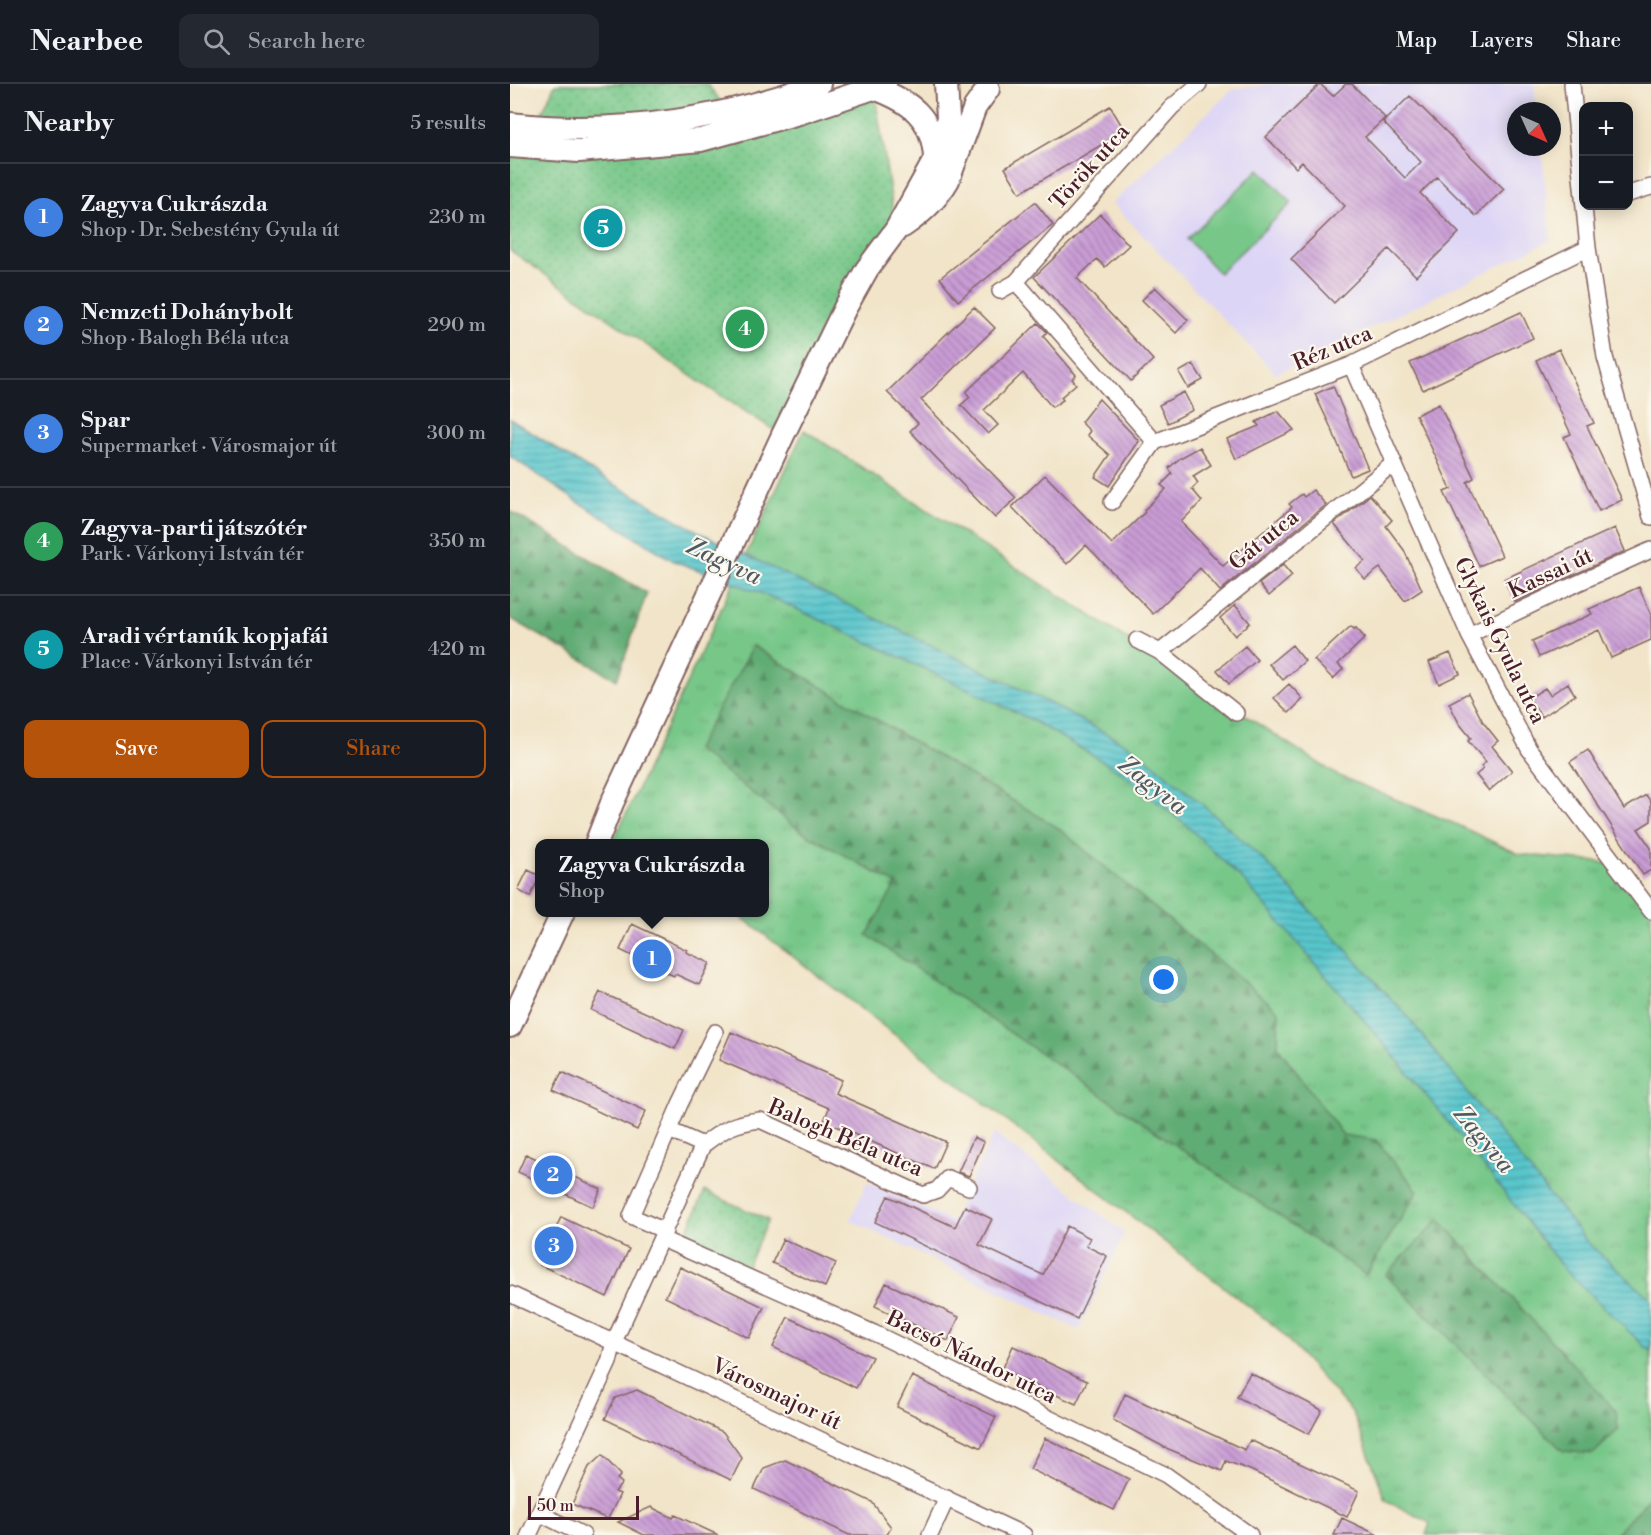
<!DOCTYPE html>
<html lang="en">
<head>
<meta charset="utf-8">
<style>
  body { margin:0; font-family:"Libre Bodoni",serif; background:#242831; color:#f1f3f6 }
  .controls { position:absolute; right:18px; top:18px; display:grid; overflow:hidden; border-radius:12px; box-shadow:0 3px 15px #0003 }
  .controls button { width:54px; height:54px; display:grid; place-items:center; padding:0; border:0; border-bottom:2px solid #363941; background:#171b24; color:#f1f3f6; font:30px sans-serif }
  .compass { position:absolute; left:997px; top:18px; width:54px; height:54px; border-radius:50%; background:#171b24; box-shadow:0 3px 15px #0003; rotate:135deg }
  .scale { position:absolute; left:18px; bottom:15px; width:111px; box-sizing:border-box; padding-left:6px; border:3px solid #4a1f2b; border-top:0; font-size:16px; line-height:21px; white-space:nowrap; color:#4a1f2b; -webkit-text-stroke:4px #fbf7ec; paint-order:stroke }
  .you { position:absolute; left:654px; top:896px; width:21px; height:21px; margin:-15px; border:4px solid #fff; border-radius:50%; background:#1a73e8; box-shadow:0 0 0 9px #1a73e833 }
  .badge { display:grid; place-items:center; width:39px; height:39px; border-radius:50%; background:#b45309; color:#fff; font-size:20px; font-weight:700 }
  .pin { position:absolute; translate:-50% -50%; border:3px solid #fff; box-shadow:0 2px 6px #0006 }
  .popup { position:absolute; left:25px; top:755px; width:234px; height:78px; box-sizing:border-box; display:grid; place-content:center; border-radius:12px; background:#171b24; filter:drop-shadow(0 2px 4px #0005); font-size:20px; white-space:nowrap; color:#9ea1a6 }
  .popup b { font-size:22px; color:#f1f3f6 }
  .popup::after { content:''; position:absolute; left:50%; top:100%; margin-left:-12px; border:12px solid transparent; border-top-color:#171b24 }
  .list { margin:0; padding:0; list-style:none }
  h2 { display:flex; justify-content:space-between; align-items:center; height:78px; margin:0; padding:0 24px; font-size:26px }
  h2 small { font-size:20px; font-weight:400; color:#9ea1a6 }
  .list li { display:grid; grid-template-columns:39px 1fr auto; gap:18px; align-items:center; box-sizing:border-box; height:108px; padding:0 24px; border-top:2px solid #363941 }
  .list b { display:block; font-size:22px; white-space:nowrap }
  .list p { margin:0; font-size:20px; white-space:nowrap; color:#9ea1a6 }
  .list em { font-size:20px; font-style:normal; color:#9ea1a6 }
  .actions { display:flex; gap:12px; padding:18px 24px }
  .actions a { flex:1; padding:14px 0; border:2px solid #b45309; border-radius:12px; text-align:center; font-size:21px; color:#b45309 }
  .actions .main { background:#b45309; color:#fff }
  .icon { flex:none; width:33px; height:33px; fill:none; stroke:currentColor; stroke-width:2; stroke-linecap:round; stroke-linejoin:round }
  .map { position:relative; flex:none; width:1141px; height:1451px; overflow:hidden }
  header { display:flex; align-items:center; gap:36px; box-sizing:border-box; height:84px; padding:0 30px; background:#171b24; border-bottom:2px solid #363941 }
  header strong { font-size:28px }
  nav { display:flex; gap:33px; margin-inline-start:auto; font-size:21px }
  .search { width:420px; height:54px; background:#242831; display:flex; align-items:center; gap:15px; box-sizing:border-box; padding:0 21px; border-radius:12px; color:#9ea1a6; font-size:22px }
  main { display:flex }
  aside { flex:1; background:#171b24 }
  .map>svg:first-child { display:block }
</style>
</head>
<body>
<header>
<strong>Nearbee</strong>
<div class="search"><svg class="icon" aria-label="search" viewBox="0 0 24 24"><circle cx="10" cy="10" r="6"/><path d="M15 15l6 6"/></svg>Search here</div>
<nav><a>Map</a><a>Layers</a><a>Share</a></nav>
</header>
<main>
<aside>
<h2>Nearby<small>5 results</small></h2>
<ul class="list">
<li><span class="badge" style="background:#3f7fe0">1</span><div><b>Zagyva Cukrászda</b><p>Shop · Dr. Sebestény Gyula út</p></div><em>230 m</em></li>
<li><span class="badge" style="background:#3f7fe0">2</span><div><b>Nemzeti Dohánybolt</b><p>Shop · Balogh Béla utca</p></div><em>290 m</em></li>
<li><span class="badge" style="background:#3f7fe0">3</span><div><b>Spar</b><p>Supermarket · Városmajor út</p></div><em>300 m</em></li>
<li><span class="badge" style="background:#2e9e5b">4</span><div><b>Zagyva-parti játszótér</b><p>Park · Várkonyi István tér</p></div><em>350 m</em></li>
<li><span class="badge" style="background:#0f9aa8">5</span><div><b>Aradi vértanúk kopjafái</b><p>Place · Várkonyi István tér</p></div><em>420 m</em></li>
</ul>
<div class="actions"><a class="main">Save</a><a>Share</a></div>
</aside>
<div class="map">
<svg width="1141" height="1451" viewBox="0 0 1141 1451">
  <defs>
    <pattern id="grass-tufts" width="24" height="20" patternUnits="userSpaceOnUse" patternTransform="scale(1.5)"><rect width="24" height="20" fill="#77c789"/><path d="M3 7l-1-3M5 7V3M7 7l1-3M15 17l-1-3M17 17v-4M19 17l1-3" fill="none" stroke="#68aa76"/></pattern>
    <pattern id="forest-firs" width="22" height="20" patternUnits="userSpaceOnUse" patternTransform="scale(1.5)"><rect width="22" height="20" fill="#61ac75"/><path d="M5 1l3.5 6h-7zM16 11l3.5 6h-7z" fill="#528b60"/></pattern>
    <pattern id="park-dots" width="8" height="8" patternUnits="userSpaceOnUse" patternTransform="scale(1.5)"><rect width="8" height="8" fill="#77c789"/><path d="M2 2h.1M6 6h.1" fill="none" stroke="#68aa76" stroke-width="1.8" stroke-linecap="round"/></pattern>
    <pattern id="water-rules" width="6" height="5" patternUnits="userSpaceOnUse" patternTransform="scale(1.5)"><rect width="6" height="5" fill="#58c6cc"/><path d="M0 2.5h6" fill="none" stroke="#4ba0a6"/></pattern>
    <pattern id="building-back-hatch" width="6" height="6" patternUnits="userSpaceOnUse" patternTransform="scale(1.5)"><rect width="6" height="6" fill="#c99cd5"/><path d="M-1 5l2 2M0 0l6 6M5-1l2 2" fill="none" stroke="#a57fad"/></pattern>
  </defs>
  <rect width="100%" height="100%" fill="#fbf7ec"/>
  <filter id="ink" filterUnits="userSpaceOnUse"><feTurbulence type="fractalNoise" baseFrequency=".0167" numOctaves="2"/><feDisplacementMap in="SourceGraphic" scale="12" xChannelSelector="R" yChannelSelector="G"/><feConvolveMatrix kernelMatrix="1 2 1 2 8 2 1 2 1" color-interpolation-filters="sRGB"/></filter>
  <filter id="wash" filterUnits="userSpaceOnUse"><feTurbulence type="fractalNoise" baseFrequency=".008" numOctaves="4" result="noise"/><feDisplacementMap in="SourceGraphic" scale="24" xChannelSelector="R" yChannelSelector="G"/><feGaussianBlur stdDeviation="1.35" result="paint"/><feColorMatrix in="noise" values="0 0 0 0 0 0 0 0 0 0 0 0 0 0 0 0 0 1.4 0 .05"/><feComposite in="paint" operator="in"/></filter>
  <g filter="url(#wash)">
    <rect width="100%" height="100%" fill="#f1e4c8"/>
    <path fill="#ddd5f6" d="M763,0H1024L1027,27H1006V63H1031L1041,156L766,290L602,119L723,5Z
      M484,1049L615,1149L569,1246L340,1136L357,1098L442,1137Z"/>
    <path fill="url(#grass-tufts)" stroke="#60735a" stroke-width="1.5" d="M294,346L827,691L943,739L1009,770L1098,779L1141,823V1451H916L920,1439L876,1416L843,1329L767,1244L226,829L255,828V760H102Z"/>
    <path fill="url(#forest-firs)" stroke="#566650" stroke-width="1.5" d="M0,427L137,509L107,596L0,534Z
      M243,562L547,743L769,927L768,963L833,1051L866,1056L908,1107L856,1191L357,851L386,800L291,747L186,665Z
      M929,1135L1106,1327L1108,1346L1083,1370L1053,1367L876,1191Z
      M1141,1412V1451H1105Z"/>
    <path fill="url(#park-dots)" stroke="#60735a" stroke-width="1.5" d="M45,0H197L220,29L83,38L32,29Z
      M364,4L386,146L264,346L188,297L0,166V62L191,56Z
      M195,1107L258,1136L236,1185L173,1156Z"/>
    <path fill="#77c789" stroke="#60735a" stroke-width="1.5" d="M749,85L782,119L709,189L677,155Z"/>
    <path fill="url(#water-rules)" stroke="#51727c" stroke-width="1.5" d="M0,335L88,391L189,448L537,618L625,665L692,720L756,778L896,931L1078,1159L1141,1215V1266L1135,1263L1054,1185L957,1061L869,954L735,798L674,739L608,686L522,636L447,600L261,513L164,477L68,418L0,372Z"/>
    <g id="blocks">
      <path fill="url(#building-back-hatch)" d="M810,0L823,12L836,0H842L875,34L855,53L895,94L911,78L873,38L900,12L994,105L966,132L927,93L910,109L949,149L906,192L879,165L824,219L781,175L835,122L792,78L786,84L756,53Z
        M600,22L615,47L510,109L495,84Z
        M525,118L543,141L448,217L430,194Z
        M590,130L619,161L595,183L587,175L567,194L643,276L621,297L524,193Z
        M645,203L678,236L666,249L632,216Z
        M464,223L485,244L411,316L506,414L485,434L400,347L408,339L377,308Z
        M1011,228L1023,254L913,306L900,279Z
        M528,239L537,248L533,252L566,291L562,295L566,300L551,313L553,316L542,323L513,289L474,326L488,341L478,350L451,321L460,313L456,308Z
        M1049,265L1084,339L1077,342L1112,416L1089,427L1054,353L1061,350L1026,276Z
        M683,280L693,296L678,304L669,288Z
        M823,302L858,385L841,392L823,348L805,310Z
        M674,308L683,326L658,339L649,321Z
        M589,315L629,357L599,402L585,393L600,371L577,351L580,347L571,338Z
        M929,320L964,394L957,398L992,472L969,482L934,408L941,405L906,331Z
        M768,327L784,346L726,375L717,355L749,342L746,338Z
        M690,363L701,381L683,392L688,399L682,405L692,417L671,438L713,482L782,423L779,420L792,410L794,413L803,406L816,421L710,507L690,484L643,530L576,461L557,480L502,423L535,391L602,460L635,428L634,426L656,405L651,401L662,390L659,384L670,374Z
        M860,411L882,436L876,442L894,466L912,506L895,517L870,484L855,495L846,484L855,477L824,440Z
        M1105,444L1115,467L1005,518L994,495Z
        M773,481L782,492L759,512L749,500Z
        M1129,503L1141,531V556L1101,574L1089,546L1029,573L1022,557L1082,530L1079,525Z
        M725,521L740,539L725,552L710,534Z
        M841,542L844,545L846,544L855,554L828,580L833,585L823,595L804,576Z
        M782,561L795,577L773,596L759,580Z
        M735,562L747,576L719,600L707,586Z
        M940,569L950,590L929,600L919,578Z
        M1058,599L1065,611L1032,633L1019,614L1035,604L1040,611Z
        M779,600L793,615L779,629L764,614Z
        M958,609L973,638L988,657L982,662L1002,687L979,707L966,691L973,685L971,682L976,678L958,657L961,654L949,639L939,619Z
        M1078,666L1114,725L1136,711L1141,718V737L1128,745L1141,764V786L1133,791L1060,678Z
        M18,786L30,792L20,813L8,806Z
        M122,840L177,866L176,868L200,879L189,901L165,890L164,892L110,866Z
        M90,908L174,946L165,965L81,926Z
        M221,948L331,996L325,1009L436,1058L424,1085L314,1037L319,1024L209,976Z
        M52,988L136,1027L127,1046L43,1006Z
        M464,1053L474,1058L459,1092L448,1088Z
        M16,1070L91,1105L83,1123L8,1088Z
        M378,1112L445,1143L455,1122L482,1135L469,1161L533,1191L557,1142L580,1154L576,1162L597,1172L567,1235L365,1138Z
        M51,1133L119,1165L97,1213L30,1181Z
        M273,1155L326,1179L315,1203L262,1179Z
        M170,1183L254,1223L239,1254L155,1213Z
        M376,1199L449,1233L438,1257L365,1222Z
        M278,1233L362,1273L346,1304L263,1263Z
        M503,1262L577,1297L566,1320L492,1286Z
        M740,1289L812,1326L799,1350L727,1313Z
        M402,1292L486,1333L471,1364L387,1323Z
        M127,1306L213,1348L232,1374L221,1396L95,1335L105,1314Z
        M615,1310L735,1366L740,1356L849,1407L837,1433L740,1386L716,1377L712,1387L656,1364L603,1336Z
        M535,1354L619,1395L604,1426L520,1385Z
        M92,1371L111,1391L107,1395L112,1399L105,1408L110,1410L98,1435L62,1420L79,1383Z
        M275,1376L362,1418L381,1443L377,1451H339L244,1405L254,1384Z
        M141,1423L163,1434L165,1431L208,1451H134L108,1438Z
        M832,1434L868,1451H824Z"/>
    </g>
  </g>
  <g filter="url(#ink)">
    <use href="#blocks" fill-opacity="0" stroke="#846462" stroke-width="1.5"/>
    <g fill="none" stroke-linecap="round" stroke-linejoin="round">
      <defs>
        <path id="street" d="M1062,0L1078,164L1095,273L1141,433
          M1118,110L1141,103
          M506,198L645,358
          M490,207L506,198L662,23L689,0
          M841,281L959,551L1019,665L1141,827
          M602,418L645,358L841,281L1078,164
          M959,551L1057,504L1141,466
          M627,556L650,568
          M726,629L650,568L884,379
          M159,1046L193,1061
          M155,1147L121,1132L170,1020L205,948
          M152,1155L364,1249L656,1391L740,1451
          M0,1210L514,1451
          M29,1429L73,1451
          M19,1451L99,1278L104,1258L193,1061C214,1045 224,1039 250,1036L413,1111L427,1106L438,1094L459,1103
          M420,1451L437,1414"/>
        <path id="secondary" d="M364,4C400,17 423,33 425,74
          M0,40C105,52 210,36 309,0
          M0,62L69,67L191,56L289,29L375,0
          M393,142C411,130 427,115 438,96L465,23L478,5
          M86,760L102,719L273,351L335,224L357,185L386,146L427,72L433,58L438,34L436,0
          M0,942L53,828"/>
      </defs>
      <use href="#street" stroke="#846462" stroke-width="18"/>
      <use href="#secondary" stroke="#846462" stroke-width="26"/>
      <use href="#street" stroke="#fff" stroke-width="15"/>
      <use href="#secondary" stroke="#fff" stroke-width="22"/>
    </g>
  </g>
  <g text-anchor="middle" stroke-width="4.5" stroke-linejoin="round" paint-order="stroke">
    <g font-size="22" fill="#4a1f2b" stroke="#fbf7ec">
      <text transform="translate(579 82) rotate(-48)" y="8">Török utca</text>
      <text transform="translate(822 263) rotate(-23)" y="8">Réz utca</text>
      <text transform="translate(753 455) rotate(-39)" y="8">Gát utca</text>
      <text transform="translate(1040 488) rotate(-25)" y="8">Kassai út</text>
      <text transform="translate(991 556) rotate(64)" y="8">Glykais Gyula utca</text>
      <text transform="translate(336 1053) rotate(23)" y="8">Balogh Béla utca</text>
      <text transform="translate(462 1272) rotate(26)" y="8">Bacsó Nándor utca</text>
      <text transform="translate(267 1309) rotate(25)" y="8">Városmajor út</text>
    </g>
    <g font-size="24" font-style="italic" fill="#4f5963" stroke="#fbf7ec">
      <text transform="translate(214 477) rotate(25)" y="8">Zagyva</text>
      <text transform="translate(643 701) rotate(38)" y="8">Zagyva</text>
      <text transform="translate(974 1055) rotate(50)" y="8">Zagyva</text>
    </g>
  </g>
</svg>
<div class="controls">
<button>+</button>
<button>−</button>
</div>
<svg class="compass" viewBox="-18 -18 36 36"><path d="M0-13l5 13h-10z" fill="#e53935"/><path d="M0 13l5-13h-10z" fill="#9ea1a6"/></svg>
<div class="scale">50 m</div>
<div class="you"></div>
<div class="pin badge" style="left:142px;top:875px;background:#3f7fe0">1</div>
<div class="popup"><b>Zagyva Cukrászda</b>Shop</div>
<div class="pin badge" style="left:43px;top:1091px;background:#3f7fe0">2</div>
<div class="pin badge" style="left:44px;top:1162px;background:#3f7fe0">3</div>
<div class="pin badge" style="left:235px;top:245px;background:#2e9e5b">4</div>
<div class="pin badge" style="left:93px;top:144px;background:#0f9aa8">5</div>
</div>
</main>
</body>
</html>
